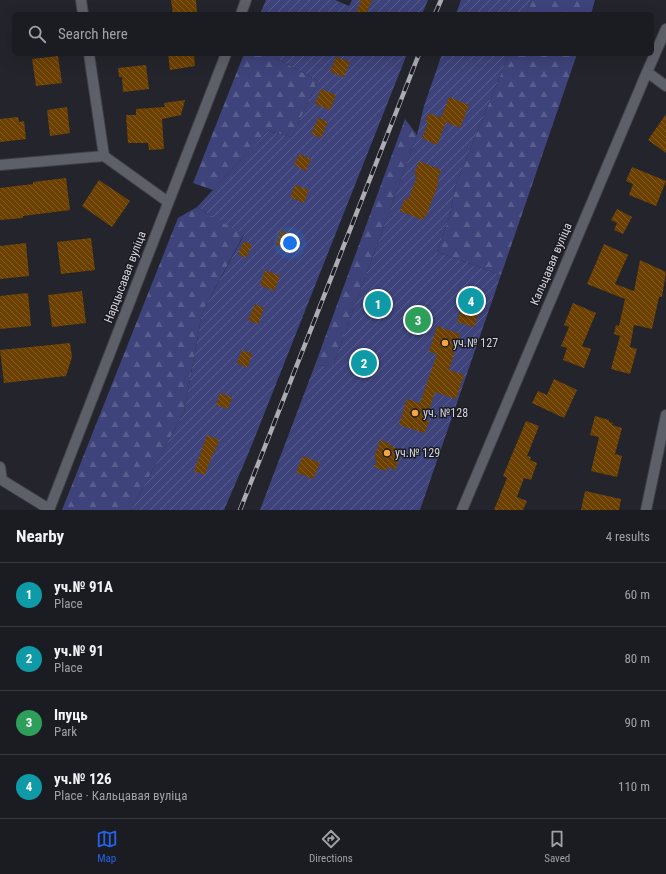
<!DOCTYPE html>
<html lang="en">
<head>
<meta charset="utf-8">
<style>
  body { margin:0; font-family:"Roboto Condensed",sans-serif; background:#24252a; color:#f1f3f6 }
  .you { position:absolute; left:290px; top:243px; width:14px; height:14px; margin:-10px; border:3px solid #fff; border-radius:50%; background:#1a73e8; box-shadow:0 0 0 6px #1a73e833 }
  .badge { display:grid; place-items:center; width:26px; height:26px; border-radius:50%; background:#2563eb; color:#fff; font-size:13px; font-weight:700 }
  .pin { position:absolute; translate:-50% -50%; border:2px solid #fff; box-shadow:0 1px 4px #0006 }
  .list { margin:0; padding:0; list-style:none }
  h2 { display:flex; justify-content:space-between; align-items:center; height:52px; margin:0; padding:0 16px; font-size:17px }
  h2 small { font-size:13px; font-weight:400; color:#a0a1a5 }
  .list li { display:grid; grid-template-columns:26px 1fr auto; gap:12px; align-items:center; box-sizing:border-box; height:64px; padding:0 16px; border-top:1px solid #393a3f }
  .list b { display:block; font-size:15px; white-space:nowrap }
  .list p { margin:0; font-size:13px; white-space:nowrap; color:#a0a1a5 }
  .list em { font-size:13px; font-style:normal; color:#a0a1a5 }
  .icon { flex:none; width:22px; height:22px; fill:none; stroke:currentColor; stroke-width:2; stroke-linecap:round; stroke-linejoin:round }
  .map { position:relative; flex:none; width:666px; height:510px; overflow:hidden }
  .search { position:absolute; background:#1b1c21; box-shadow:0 4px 16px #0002; left:12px; right:12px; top:12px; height:44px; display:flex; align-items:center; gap:10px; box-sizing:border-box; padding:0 14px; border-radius:6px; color:#a0a1a5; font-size:15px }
  .sheet { height:308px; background:#1b1c21 }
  nav { display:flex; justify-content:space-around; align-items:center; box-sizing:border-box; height:56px; border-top:1px solid #393a3f; background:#1b1c21; font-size:11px; color:#a0a1a5 }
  nav a { display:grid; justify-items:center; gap:2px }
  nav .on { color:#2563eb }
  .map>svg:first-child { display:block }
</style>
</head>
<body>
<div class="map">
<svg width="666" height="510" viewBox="0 0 666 510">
  <defs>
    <pattern id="forest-firs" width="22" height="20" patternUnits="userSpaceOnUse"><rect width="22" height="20" fill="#3e437b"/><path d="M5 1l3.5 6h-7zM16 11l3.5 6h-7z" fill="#595d8d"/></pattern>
    <pattern id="garden-furrows" width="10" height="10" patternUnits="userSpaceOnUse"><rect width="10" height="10" fill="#3e437b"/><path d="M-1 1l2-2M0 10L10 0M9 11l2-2" fill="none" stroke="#595d8d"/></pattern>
    <pattern id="building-back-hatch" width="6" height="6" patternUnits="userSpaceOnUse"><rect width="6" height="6" fill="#6c4000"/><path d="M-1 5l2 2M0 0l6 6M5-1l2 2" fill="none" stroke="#805b25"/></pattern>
  </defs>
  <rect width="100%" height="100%" fill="#24252c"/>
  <path fill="url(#forest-firs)" d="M531,0H595L591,14H526Z
    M244,54H269L318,81L292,137L268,131L213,190L193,183Z
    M509,54H577L501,275L437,252L450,215L456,184Z
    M405,119L417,135L333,366L315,365Z
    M197,207L244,234L202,313L184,412L131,510H62L178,218Z"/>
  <path fill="url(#garden-furrows)" d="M266,0H335L349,6L352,0H428L422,14H260Z
    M461,0H531L526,14H456Z
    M269,54H407L249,452L224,510H131L184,412L202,313L244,235L197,207L268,131L292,137L318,81Z
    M442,54H509L456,184L450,215L437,252L501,275L420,510H260L315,365L333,366L417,135L424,106Z"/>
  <path fill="url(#building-back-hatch)" d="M171,0H196L197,14H173Z
    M361,0H372L366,14H356Z
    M168,54H194L195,66L170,70Z
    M58,56L62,83L36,86L32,59Z
    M336,57L350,62L344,77L330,72Z
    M146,65L149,89L123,92L122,77H119L118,68Z
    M321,89L336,95L330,110L315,104Z
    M449,97L469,105L460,128L446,122L437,145L422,138L428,123L425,122L429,113L441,118Z
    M185,100L181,115L162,119L164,149L149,150L148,143H128L126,115H136V109L165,107L164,103Z
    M67,107L70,133L50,136L47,110Z
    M666,114V153L648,140Z
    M18,117L19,122L24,121L26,139L0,142V119Z
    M318,118L328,122L321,138L311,134Z
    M299,154L311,159L306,171L294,165Z
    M419,161L441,170L437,181L439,182L426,216H425L423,220L400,211L405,198L408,200L417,176L414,174Z
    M632,167L666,181L656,206L629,195L633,184L626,181Z
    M66,178L70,210L23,216V218L0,220V188L33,184V182Z
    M99,180L130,201L112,227L82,206Z
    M295,185L309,190L304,203L290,197Z
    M617,209L632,217L623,234L614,230L617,223L611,220Z
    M280,230L293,234L287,249L275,245Z
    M91,238L95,270L61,274L57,242Z
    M244,241L252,245L246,258L238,254Z
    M26,243L29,276L0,279V246Z
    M604,244L628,255L615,284L634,291L640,260L666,272L662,297H659L652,329L634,325L630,347L637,349L630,374L611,369L620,336L614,334L616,325L619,326L625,299L587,284Z
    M265,270L280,276L274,291L260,285Z
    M464,288L485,294L474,327L457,322L461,308L458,307Z
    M82,291L86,323L52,327L48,295Z
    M377,292L389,297L379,317L368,311Z
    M28,293L31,326L0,329V296Z
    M573,303L596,313L582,346L591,349L584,368L563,360L567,348L561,346L569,327L564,325Z
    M255,304L264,308L258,324L248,320Z
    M437,326L460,334L449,370L464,375L456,399L435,392L426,419L429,420L425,433L399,425L407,399L420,403L437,354L429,352Z
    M70,343L72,357L66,376L4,383L0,350Z
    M242,350L252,354L247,368L237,363Z
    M363,351L373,356L364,376L354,371Z
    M554,379L577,390L564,418L532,403L538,391L547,395Z
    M220,393L232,397L228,409L216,405Z
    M595,416L609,420V422L613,423L612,425L622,428L615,454L622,456L617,477L591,471L599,437L590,435Z
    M526,421L539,426L527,456L531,457L530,460L537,463L531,480L524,478L517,497L527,501L523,510H494L507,478L503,476Z
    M207,435L219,440L214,454L213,453L205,475L194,471Z
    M380,440L391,444L390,446L400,449L397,456L400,457L395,470L387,467L386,471L374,467L377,460L374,458Z
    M303,456L320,463L313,479L296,472Z
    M585,491L621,499L619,510H581Z"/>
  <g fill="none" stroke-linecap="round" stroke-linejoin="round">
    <defs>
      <path id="street" d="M81,0L83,14
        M241,14L246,0
        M89,54L104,156
        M647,72L666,86
        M0,165L104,156L168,202
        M0,467L2,480L49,509
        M49,510L226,54
        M462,510L647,72L666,29
        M646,510L666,415"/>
    </defs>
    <use href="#street" stroke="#404148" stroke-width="12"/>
    <use href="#street" stroke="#5e6069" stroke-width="10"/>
    <defs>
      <path id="rail" d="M435,14L441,0
        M240,510L419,54"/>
    </defs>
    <use href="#rail" stroke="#acadb2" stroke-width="4.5"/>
    <use href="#rail" stroke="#1a1b23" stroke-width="3" stroke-dasharray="9" stroke-linecap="butt"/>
  </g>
  <g fill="#f4a444" stroke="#1a1b23" stroke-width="1.5">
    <circle cx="445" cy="343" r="4"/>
    <circle cx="415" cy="413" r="4"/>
    <circle cx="387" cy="453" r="4"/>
  </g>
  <g text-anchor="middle" stroke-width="3" stroke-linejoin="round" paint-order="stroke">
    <g font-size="12" fill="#d3d4d9" stroke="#1a1b23">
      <text transform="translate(551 264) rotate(-67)" y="4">Кальцавая вуліца</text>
      <text transform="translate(125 277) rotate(-69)" y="4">Нарцысавая вуліца</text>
    </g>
    <g font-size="12" fill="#d3d4d9" stroke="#1a1b23" text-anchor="start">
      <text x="453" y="347">уч.№ 127</text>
      <text x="423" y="417">уч. №128</text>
      <text x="395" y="457">уч.№ 129</text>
    </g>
  </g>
</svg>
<div class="you"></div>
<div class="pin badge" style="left:378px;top:304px;background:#0f9aa8">1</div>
<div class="pin badge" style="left:364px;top:363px;background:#0f9aa8">2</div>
<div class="pin badge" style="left:418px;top:320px;background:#2e9e5b">3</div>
<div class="pin badge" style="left:471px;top:301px;background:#0f9aa8">4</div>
<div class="search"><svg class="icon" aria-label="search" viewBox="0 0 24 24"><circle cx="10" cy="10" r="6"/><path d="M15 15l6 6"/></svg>Search here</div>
</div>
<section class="sheet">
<h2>Nearby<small>4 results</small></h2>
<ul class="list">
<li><span class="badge" style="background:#0f9aa8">1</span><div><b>уч.№ 91А</b><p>Place</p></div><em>60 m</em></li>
<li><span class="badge" style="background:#0f9aa8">2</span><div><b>уч.№ 91</b><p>Place</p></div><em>80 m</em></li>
<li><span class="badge" style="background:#2e9e5b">3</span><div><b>Іпуць</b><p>Park</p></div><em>90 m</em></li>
<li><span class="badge" style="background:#0f9aa8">4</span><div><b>уч.№ 126</b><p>Place · Кальцавая вуліца</p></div><em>110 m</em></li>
</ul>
</section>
<nav>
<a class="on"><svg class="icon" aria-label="map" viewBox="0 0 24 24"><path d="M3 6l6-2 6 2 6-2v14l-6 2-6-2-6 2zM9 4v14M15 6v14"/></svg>Map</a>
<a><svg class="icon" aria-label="directions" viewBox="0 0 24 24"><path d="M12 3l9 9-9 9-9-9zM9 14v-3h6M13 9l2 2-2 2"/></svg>Directions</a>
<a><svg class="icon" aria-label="saved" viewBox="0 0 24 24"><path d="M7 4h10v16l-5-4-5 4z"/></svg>Saved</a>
</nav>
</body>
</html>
